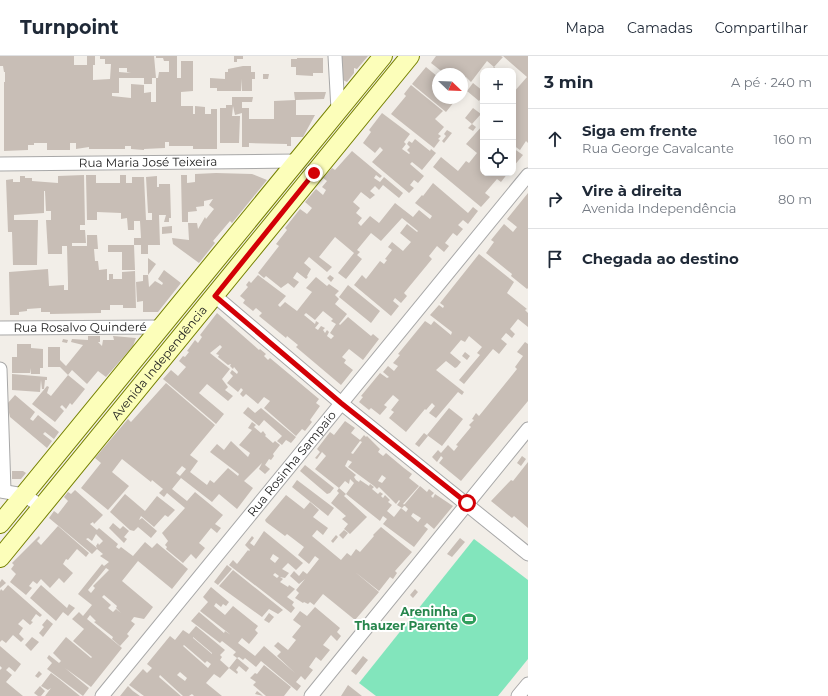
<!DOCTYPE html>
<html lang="pt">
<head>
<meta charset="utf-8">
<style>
  body { margin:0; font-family:Montserrat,sans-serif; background:#f6f6f7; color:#1f2937 }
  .controls { position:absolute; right:12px; top:12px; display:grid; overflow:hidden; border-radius:8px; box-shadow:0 2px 10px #0003 }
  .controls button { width:36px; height:36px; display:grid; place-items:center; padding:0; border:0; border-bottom:1px solid #e0e1e3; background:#fff; color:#1f2937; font:20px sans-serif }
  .compass { position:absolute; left:432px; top:12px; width:36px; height:36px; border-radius:50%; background:#fff; box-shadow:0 2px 10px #0003; rotate:113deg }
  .stop { position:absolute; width:12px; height:12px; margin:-9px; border:3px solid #d30006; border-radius:50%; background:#fff }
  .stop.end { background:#d30006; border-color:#fff; box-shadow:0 1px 4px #0008 }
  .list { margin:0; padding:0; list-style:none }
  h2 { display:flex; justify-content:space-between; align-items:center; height:52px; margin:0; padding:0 16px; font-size:17px }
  h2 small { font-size:13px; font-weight:400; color:#747a83 }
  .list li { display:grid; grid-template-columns:26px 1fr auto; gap:12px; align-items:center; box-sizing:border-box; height:60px; padding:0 16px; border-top:1px solid #e0e1e3 }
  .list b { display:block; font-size:15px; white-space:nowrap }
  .list p { margin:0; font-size:13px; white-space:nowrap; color:#747a83 }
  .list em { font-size:13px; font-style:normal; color:#747a83 }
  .icon { flex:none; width:22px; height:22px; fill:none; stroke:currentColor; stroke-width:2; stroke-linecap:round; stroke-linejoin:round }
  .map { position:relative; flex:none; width:528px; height:640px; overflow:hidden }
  header { display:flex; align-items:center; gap:24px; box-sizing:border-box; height:56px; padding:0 20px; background:#fff; border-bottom:1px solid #e0e1e3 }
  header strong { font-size:19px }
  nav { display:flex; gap:22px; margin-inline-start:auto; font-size:14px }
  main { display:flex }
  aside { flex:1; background:#fff }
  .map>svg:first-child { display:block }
</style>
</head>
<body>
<header>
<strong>Turnpoint</strong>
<nav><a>Mapa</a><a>Camadas</a><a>Compartilhar</a></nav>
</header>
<main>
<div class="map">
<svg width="528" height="640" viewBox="0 0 528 640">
  <rect width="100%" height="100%" fill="#f2eee8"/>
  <path fill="#82e5bc" d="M474,483L528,524V603L498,640H376L359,627Z"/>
  <path fill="#c8beb6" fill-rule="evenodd" d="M0,0H74V9H87V0H95V9H93V24L110,23L111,8H105V3H100V0H154L156,22H152V28H144V22H119V37H112V40L131,42V28L144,29V37L151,36V46H156V22H158L159,16H169V5H164L163,2H156V0H177V22H181V5H193V35L181,36V50H193V58H195V50L205,51V58H211V53H217V93H193V90H169V86H165V92L144,93V94L131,93V90H125V93H89V91L76,93V87H70V94H47V87H34V89H28V94L4,95V26H5V16H4L3,10H0ZM119,12H127V16L131,17L119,16Z
    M234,0H243V3H237V6H234Z
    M339,0H368L357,13L354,12V17L347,26L339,22Z
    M436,0H501L503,1L494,11L499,15H491L494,11L487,5L471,26L466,21L462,26V18H445L431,7Z
    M503,0H528V87L526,85L520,94L513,89V37L527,21Z
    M297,2H323V17H313V20L296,19V11H291V3H297Z
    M243,10H251V16H255V23H252V35H242V23L241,35H217V32H210V22L225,23V16H228V13Z
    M426,11L438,21V42H450L454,46L446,56L412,28Z
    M263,18H269L268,23H263Z
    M473,27L483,35V40L479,45L467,35Z
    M411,29L443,55L435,63L444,71L438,78L441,80L438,83L440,84L434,92L391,58L406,40L404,38Z
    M294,36H326L324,43L296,44V59H315L303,81H291V90H287V88L249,87V91H242V57L235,59L233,50L232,60H240L239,87H220V52H226V49H232V41H253L252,46H242V52H249V63H274V45L295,44Z
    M473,52L481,58L472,68L465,62Z
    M382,57L410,78L404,86L406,88L402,93L409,98L410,97L407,94L410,91L407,88L409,85L412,87L415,83L430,95L431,93L436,97L422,114L412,106L410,108L424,120L418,127L414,124L410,129L414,132L409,137L372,106L383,94L380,91L375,97L363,87L371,76L369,74Z
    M472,68L476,71L473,75L468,72Z
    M483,69V117H508L501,126L497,123L485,137L490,141L481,151L433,111L441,101L458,115L466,105L469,107L477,97L466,88Z
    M447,74L452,77L444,87L442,85L446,80L444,78Z
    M513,92L523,99L513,111Z
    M352,95L382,120L380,122L376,119L374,122L380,126L384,121L403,137L399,142L383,129L379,134L375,130L370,135L375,139L370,143L361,136L353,146L360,152L356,157L362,162L358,167L361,170L370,160L379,167L395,147L413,161L419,154L430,163L432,160L415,147L422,139L423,140L433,127L468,157L473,151L478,155L468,168L463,164L458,169L463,173L457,180L453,177L445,187L449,190L444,196L437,190L429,200L432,203L404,237L407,240L401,247L395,242L393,245L399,250L391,260L354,229L362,219L366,223L380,205L384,208L387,204L385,203L392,194L388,191L392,186L403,195L411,186L400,177L407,168L417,176L418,175L402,162L381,185L371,177L357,194L360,196L357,199L362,203L346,223L338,217L354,197L335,181L319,201L332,211L327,216L309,201L304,207L311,213L307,220L308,221L306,223L297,216L293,222L299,226L294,232L288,227L281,232L266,220L264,222L258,217L279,190L276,188L287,174L285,172L300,153L307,158L312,152L305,146L316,133L323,139L326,134L322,131L327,125L323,122L332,112L335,114Z
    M216,117L252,118L267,124L232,167L230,165L213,185L215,187L199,207L173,188L172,182L189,184L188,167H197L198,173L205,161L206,163L214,153L209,149L213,143L204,145V150L196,151L197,155L188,156V166H182L181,119H187V127L195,126V118Z
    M84,119L85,169H80V174H85L86,187H72V190H87V179H97L98,193H94L95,205H98L99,214L107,213V224H109V218H113V223H122V216L135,215L136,252H123V249H110V254H101V257L50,258V256H41V252L27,253V255L19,256V259H10L9,216L48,213L49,230L64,229V234H68V227L67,190H62V198H48L46,164H51V155H46L45,135H44V157L14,159V164H38L37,209H13L12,176H8L6,124L13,123V126H20V120H25V122H32V125L58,127V120Z
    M86,119H96V127H120V119H126V127H132V121H144L146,164H152V157H148L146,121L157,120V131H159V128H170L171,162H169V166H164L166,159H159L160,189H148V198H141V189H134L135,214H122V196H108V189H134V182H141L140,165H134V174H128L127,162L121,163V157L97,156V164H87Z
    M528,137V232L527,233L511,220L512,218L486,197L494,186L491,184L504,168L513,176L517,171L507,163Z
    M172,170V177L162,178V171Z
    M479,198L514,226L507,237L527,253L525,254L528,257V271L518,263L510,273L515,278L512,282L506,277L501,283L507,288L499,298L493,293L464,328L459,324L480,299L477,297L482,291L469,280L465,286L461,284L450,297L461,306L457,311L455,312L446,305L436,314L464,336L462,339L458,336L436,362L429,357L435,350L432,347L426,354L425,353L406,376L389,362L394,356L391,354L399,344L393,339L384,349L387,351L380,359L371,352L369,354L359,346L363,341L361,340L380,317L387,322L389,321L383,316L388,310L394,315L398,310L393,307L400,299L398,298L425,265L431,269L434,265L451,279L452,276L430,259L439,249L443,252L444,250L440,247Z
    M148,202L156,208L148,219Z
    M164,214L181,227L158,256H143V245L137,246L136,226L143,225V219H148L149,231L155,225L162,229L163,227L158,223Z
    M258,219L286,240L278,249L280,251L285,246L297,255L312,236L306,232L316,221L327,230L329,228L339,235L335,239L339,243L335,248L347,258L339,268L340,269L348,261L371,280L373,278L379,283L363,304L349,293L342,301L346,304L344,307L353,314L341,329L296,291L298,289L287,280L286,282L259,260L262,257L256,252L253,255L243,247L245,244L240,240L248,231L246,229L249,225L251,227ZM323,255L333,263L331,265L336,268L330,277L334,280L331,283L327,280L329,276L327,274L325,277L323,274L325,272L321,270L318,274L315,272L319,267L316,265L315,268L304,259L306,257L315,264Z
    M330,219L334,222L331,226L327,222Z
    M348,229L380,255L371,267L339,241Z
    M217,257L259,294L260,293L266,298L264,300L268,304L270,302L319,343L316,347L320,350L310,364L312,366L305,375L302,373L296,380L264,352L270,345L264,341L258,348L246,338L243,341L240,338L243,334L241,332L238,336L227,327L233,320L230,317L232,314L237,318L238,316L234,311L233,313L230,310L231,308L228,309L218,301L219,299L216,298L222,291L220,289L210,297L230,313L222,323L228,331L225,334L233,340L228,345L207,328L199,337L224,358L216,368L163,323L171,314L178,320L186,311L179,305L183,300L185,301L189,296L187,295L195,284L198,287L202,281L200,279Z
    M88,280H100V286H98L102,290L103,284H114L113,280L136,282L133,290L106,321L98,315L87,328L72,314L68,319L85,333L72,349L70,347L66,353L62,349L60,351L64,355L55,366L32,348L47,330L49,331L47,337L51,340L68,319L60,311H48V291H60V304L66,310L83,289L71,286L72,283L88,284Z
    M63,283L68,284L67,287L62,286Z
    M525,286L528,288V345L461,425L439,407L443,402L441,400L437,406L432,401L438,394L441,397L448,389L454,395L458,390L456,389L471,371L469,369L474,364L472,363L476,357L479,360L517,313L515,311L523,300L517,296Z
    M17,288H31V292L43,293V312H40V318H31L30,312V317H12V301H17Z
    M465,296L470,300L467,304L462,300Z
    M12,318L47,321V324H45L44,333H42L41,324L40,336L12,334Z
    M166,327L215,369L190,399L198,405L190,416L207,429L210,424L214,427L228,412L238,420L239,418L210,396L217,388L224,394L231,385L248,401L250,397L239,389L252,374L248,372L252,366L256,369L254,371L261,377L263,375L266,379L265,380L273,387L275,385L280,389L273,398L274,400L271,404L269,403L265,409L270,413L265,418L259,413L262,407L244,425L253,432L237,453L219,438L212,446L181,422L172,433L187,445L195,436L223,459L215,468L221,472L217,477L211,472L199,487L205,492L196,503L191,498L183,507L166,493L167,491L165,489L168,485L162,477L185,452L167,437L164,441L159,437L163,433L152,424L151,426L122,403L112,416L129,430L108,454L81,432L101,407L95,402L128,363L131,366ZM182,410L186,413L180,420L176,417Z
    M15,339L35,356L30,363L33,365L38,359L59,376L54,383L45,376L43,378L52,385L47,392L10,361L7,348Z
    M248,351L255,357L261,352L296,381L291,387L286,384L282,389L277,385L282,380L264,364L259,370L243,357Z
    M449,352L463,363L442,390L427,379Z
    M345,365L355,372L351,377L360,384L364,379L366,381L367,380L380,393L378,396L383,400L386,397L404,412L412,418L409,422L419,430L403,448L405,449L402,452L397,449L400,445L399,444L396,448L379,431L377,433L374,430L348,411L352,406L348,404L345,410L356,419L354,421L356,424L359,426L360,424L369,430L370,428L374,431L372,433L378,438L380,436L383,438L381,440L383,442L385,439L390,444L388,446L392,449L387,455L394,461L401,452L406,456L408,453L404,449L420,430L427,436L429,433L434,437L431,440L433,442L435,438L453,450L434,473L427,467L424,470L428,473L414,491L383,468L387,463L383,460L380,465L346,438L344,440L367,461L350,478L344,473L348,468L342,463L346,460L331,447L339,437L337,435L339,432L346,438L354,427L350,423L349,428L345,425L339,432L315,413L326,400L322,396L317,403L315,402L320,396L317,393L330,376L334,379ZM360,385L362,386L353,398L351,397ZM382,419L386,422L382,427L378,425ZM413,457L421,462L418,466L411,460Z
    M424,377L428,380L419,391L415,388Z
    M522,400L526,403L521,410L517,407Z
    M528,406V472L514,460L512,462L491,445L511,424L513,425Z
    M305,409L334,432L330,437L327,438L300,415Z
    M12,415H23L26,417L21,423H12Z
    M297,424L334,452L328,460L292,431Z
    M75,434L103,459L94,468L93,466L90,468L97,474L99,472L118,488L116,491L119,493L121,491L133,500L145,486L152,492L157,487L188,513L172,533L138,505L122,525L153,551L144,563L134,561L131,565L135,568L127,578L129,580L120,590L112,583L113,581L94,566L96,565L90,559L87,563L122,592L91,631L65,612L89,632L83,640L47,613L52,607L47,602L49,599L59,607L61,605L53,597L66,581L91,602L92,601L73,585L84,573L72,563L79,556L83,560L92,549L78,538L102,508L104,510L109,506L100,500L103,498L97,493L92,498L49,462L54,455L58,458L68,445L64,441L68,436L71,438ZM96,478L103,485L99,489L98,487L96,490L97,492L86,483L88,482L92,485ZM106,512L109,514L93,530L95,532L91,537L88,534ZM104,539L117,550L116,552L121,557L116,553L113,556L108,552L111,549L102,541Z
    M125,438L145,455L157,440L175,454L168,461L165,459L154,471L141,460L139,464L142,462L157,475L151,482L138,471L134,475L130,474L110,456Z
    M286,439L304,453L310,446L319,454L313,461L328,472L323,479L317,474L312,480L341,504L347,497L351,500L356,493L360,496L374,480L373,479L381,471L412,496L395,515L397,517L393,523L390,521L379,535L355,516L379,536L355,564L323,538L314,549L310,546L308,548L304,546L303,547L295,542L299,537L296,534L305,523L299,528L290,520L294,515L299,520L303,515L307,518L319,503L315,500L309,508L298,499L304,491L287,478L285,480L266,466L265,464Z
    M113,467L120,473L123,470L129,475L124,481L127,483L124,487L109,472Z
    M58,470L89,497L86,501L77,493L68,504L66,503L63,508L73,517L64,527L59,522L50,532L41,523L37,528L33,525L29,530L32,532L26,539L10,526L16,518L11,513L14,509L12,507L39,480L40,482L37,485L41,489Z
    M344,474L348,477L343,483L339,479Z
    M264,475L303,507L296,514L288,507L282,513L289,517L285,522L280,521L283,523L280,526L288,531L289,529L295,533L287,541L294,546L292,549L295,552L291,557L229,509L233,504L237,508L248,494L249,495L250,494L245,489L252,480L254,482L250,487L254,490ZM273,498L279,502L275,507L270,503ZM275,517L279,520L277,522L273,519Z
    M336,479L338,481L333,487L331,485Z
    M460,482L465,486L452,501L447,498Z
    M227,509L232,513L218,529L214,526Z
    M233,514L283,554L278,558L269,553L262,561L219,530Z
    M2,523L6,527L0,532V526Z
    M8,529L42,559L40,561L36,558L31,565L33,566L30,569L23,563L18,568L23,572L19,578L24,583L21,586L13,579L6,587L2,584L0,586V535L1,533L3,535Z
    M41,529L67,552L69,548L75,552L68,560L63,556L56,565L30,542Z
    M211,531L229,546L226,550L223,548L221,551L216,547L214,550L225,559L233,550L258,570L255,574L258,577L249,588L242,582L238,587L255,600L264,590L295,617L277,600L281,596L274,590L278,586L288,594L296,584L292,581L301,570L293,564L300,555L307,560L315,551L340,572L337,576L341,580L337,585L331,579L323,589L330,594L321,605L316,601L309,611L313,614L305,624L301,620L296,626L301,630L297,635L261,605L256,611L245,602L243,604L239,601L237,602L233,599L236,596L231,592L222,585L220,587L191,565L199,556L224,577L225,575L231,579L200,555L208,546L203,541Z
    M415,533L418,536L413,542L410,539Z
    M269,557L274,561L269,567L264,564Z
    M47,563L53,568L43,581L39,577L44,571L42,569Z
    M196,570L225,594L220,599L222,601L220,604L229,612L237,602L249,612L246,616L239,610L236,614L238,616L237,618L229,612L220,622L214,618L206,627L222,640H194L192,638L189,640H183L160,619L159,621L181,640H144L129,629L143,613L147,617L152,612L147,608L170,580L175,584L183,574L189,578ZM193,581L212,597V598L193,582ZM184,589L205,607L207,605L211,608L208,612L183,590ZM180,616L187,622L185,625L177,619Z
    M32,581L39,586L31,595L25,589Z
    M0,590L21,608L15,616L9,611L6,614L12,619L6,626L23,640H0V614L2,612L0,610Z
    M363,600L368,604L356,619L351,615Z
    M264,609L291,631L284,640H266L253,629L256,626L250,622L255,617L257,618Z
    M39,615L42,618L38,622L35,620Z
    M51,617L59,623L80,640H45L51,632L48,634L41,630Z
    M348,629L362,640H341Z
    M40,630L45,635L41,640H38L34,637Z
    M128,630L133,635L140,640H120Z
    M257,635L261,638L263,640L255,638Z"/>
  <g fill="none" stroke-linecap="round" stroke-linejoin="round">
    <defs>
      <g id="minor">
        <path d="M335,0L338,54"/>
        <path id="s1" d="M0,108L296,105"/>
        <path d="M215,240L341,347L528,498"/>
        <path id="s2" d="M0,272L160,271"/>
        <path d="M0,313L4,435"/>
        <path d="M0,435L24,439L42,451"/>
        <path id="s3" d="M102,640L528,119"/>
        <path d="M311,640L528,373"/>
        <path d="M518,640L528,628"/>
      </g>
      <g id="secondary">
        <path d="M0,468L383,0"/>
        <path id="s4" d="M0,502L410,0"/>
      </g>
    </defs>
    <use href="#minor" stroke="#a8a8a8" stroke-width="15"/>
    <use href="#secondary" stroke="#768100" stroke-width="20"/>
    <use href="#minor" stroke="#fff" stroke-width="13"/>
    <use href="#secondary" stroke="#fcfeba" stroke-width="18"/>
  </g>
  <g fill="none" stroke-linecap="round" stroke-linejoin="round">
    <path stroke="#d30006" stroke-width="5" d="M314,117L215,240L341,347L467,447"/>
  </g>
  <defs>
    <symbol id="stadium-bare" viewBox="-9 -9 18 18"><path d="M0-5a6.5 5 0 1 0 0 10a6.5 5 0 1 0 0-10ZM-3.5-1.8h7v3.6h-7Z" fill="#2e9e5b" stroke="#fff" stroke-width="2.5" paint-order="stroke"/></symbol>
  </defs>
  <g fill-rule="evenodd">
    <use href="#stadium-bare" x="459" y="553" width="20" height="20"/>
  </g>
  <g text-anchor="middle" stroke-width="4" stroke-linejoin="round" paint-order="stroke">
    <g font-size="12" fill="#212121" stroke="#fff">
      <text dy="4" stroke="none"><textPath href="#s1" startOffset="148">Rua Maria José Teixeira</textPath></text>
      <text dy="4" stroke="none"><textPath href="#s2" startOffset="80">Rua Rosalvo Quinderé</textPath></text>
      <text dy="4" stroke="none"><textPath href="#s4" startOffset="252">Avenida Independência</textPath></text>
      <text dy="4" stroke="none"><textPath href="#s3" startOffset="300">Rua Rosinha Sampaio</textPath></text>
    </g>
    <g font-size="12" font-weight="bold" fill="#27864d" stroke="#fff" text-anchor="end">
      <text x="458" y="560">Areninha<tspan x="458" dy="14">Thauzer Parente</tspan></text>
    </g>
  </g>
</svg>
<div class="controls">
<button>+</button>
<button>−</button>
<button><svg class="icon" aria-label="locate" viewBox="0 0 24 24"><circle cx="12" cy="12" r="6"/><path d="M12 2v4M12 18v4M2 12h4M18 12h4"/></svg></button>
</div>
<svg class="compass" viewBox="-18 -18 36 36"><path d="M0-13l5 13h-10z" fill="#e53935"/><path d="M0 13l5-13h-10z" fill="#747a83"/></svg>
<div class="stop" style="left:467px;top:447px"></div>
<div class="stop end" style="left:314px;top:117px"></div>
</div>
<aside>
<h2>3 min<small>A pé · 240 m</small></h2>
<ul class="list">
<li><svg class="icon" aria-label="ahead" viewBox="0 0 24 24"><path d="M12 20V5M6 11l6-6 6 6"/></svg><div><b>Siga em frente</b><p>Rua George Cavalcante</p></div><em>160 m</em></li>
<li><svg class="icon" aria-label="right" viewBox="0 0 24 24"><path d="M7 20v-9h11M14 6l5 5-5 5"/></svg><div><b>Vire à direita</b><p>Avenida Independência</p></div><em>80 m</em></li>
<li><svg class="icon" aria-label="arrive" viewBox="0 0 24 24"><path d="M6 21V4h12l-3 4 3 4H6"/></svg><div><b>Chegada ao destino</b></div></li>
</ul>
</aside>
</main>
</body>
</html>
